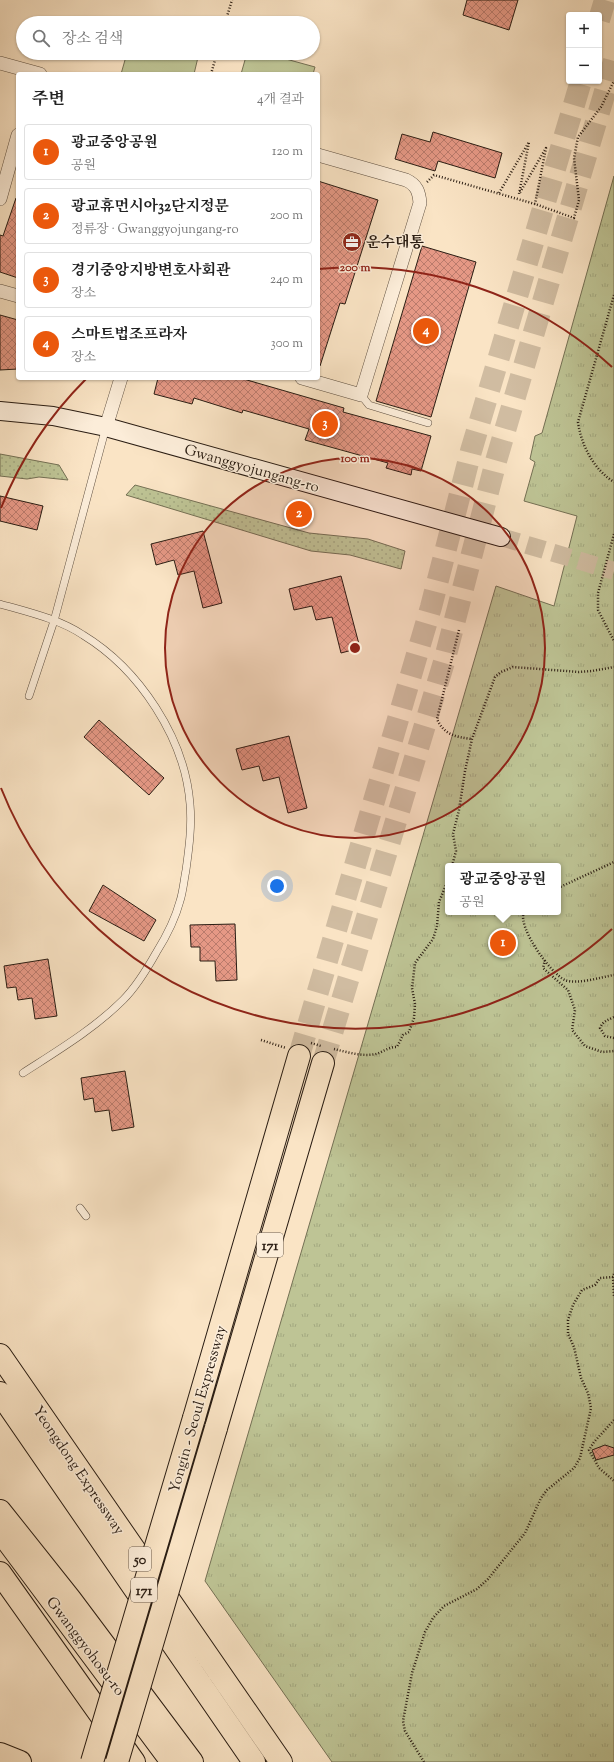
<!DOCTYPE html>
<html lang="ko">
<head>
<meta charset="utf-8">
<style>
  body { margin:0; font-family:"Sorts Mill Goudy","Noto Serif KR",serif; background:#f2f2f2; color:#222 }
  .controls { position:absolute; right:12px; top:12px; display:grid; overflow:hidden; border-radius:4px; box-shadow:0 1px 3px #0004 }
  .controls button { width:36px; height:36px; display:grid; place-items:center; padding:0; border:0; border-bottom:1px solid #e0e0e0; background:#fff; color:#222; font:20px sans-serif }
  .you { position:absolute; left:277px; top:886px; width:14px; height:14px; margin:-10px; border:3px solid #fff; border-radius:50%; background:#1a73e8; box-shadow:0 0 0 6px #1a73e833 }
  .badge { display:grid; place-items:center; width:26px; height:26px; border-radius:50%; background:#ea580c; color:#fff; font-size:13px; font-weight:700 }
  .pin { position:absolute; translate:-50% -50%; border:2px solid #fff; box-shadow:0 1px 4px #0006 }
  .popup { position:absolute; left:445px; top:863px; width:116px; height:52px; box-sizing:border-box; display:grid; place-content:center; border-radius:4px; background:#fff; filter:drop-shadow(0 1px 3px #0005); font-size:13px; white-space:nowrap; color:#767676 }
  .popup b { font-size:15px; color:#222 }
  .popup::after { content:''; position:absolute; left:50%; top:100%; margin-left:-8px; border:8px solid transparent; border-top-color:#fff }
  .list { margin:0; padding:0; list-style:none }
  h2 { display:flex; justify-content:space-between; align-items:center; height:52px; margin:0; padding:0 16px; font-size:17px }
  h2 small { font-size:13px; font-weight:400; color:#767676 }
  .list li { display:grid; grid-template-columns:26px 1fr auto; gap:12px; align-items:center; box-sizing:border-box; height:56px; margin:0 8px 8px; padding:0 8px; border:1px solid #e0e0e0; border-radius:4px }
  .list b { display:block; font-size:15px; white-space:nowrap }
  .list p { margin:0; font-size:13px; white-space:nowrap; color:#767676 }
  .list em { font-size:13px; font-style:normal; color:#767676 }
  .icon { flex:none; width:22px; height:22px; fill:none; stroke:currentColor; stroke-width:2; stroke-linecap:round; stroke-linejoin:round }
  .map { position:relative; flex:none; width:614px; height:1762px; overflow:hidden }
  .search { position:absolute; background:#fff; box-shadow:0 1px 3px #0004; left:16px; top:16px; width:304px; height:44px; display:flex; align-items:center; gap:10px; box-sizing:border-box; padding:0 14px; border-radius:22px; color:#767676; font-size:15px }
  .panel { position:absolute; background:#fff; box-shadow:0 1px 3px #0004; left:16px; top:72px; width:304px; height:308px; border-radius:4px }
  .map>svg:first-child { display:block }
</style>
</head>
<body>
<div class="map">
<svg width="614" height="1762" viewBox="0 0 614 1762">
  <defs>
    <pattern id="grass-dots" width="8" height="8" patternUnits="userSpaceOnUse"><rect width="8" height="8" fill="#bec495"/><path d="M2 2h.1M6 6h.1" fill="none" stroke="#a3a880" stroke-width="1.8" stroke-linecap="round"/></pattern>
    <pattern id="park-tufts" width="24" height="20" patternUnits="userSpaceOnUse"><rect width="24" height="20" fill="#bec495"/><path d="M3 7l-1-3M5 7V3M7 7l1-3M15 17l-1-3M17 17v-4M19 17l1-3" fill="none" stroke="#a3a880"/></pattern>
    <pattern id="building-cross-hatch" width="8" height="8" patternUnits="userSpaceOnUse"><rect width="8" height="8" fill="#e59885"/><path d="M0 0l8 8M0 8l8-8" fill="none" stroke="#ba7b6c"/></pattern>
  </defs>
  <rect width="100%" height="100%" fill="#fae4c5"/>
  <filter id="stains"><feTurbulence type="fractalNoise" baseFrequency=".005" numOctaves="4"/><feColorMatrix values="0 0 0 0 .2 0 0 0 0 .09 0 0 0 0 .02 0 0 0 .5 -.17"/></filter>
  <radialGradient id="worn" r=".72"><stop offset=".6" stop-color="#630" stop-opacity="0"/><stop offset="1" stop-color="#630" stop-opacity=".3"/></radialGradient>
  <path fill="url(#grass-dots)" stroke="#747054" d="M0,454L59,465L68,480L39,477L27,479L0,476Z
    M135,485L309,533L368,539L405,551L401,569L350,555L311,551L126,495Z"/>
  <path fill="url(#park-tufts)" stroke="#747054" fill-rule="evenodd" d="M614,176V1762H332L205,1581L496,586L554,606L577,516L524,501L535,462L530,459L535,436L542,433ZM448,866H558V912H448Z"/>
  <path fill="#bec495" stroke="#747054" d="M127,53H199L194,74H121Z
    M247,53H264L315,67L313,74H241Z"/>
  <path fill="url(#building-cross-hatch)" stroke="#2a1d13" d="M467,0H518L509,30L463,15Z
    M433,132L502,153L495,178L438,161L435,171L395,159L402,134L430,142Z
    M318,181L378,200L345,304L340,303L320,366H318Z
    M16,198H18V278L0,272V235L3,236Z
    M422,246L476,262L431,417L376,401Z
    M0,315L18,320V369L0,370Z
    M158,378H240L344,408L343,412L431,436L421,471L412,469L411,475L386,468L388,463L305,440L309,429L243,410L242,413L194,398L192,404L154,394Z
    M0,496L43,506L37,530L0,521Z
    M203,531L222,603L203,608L194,571L178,575L174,560L156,565L151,544Z
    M341,576L360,648L341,653L332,617L316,620L312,606L294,610L289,589Z
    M99,720L164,778L149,795L84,737Z
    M289,736L307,808L288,813L279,777L263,781L259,766L242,770L236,749Z
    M103,885L156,920L144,941L89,911Z
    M235,924L237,980L216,981L215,961H200V947H191L190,925Z
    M48,959L57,1016L35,1019L32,998L18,1000L16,987L7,988L4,966Z
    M125,1071L134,1127L112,1131L109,1110L95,1112L93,1098L84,1100L81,1078Z
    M605,1445L614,1448V1455L596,1460L592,1450Z"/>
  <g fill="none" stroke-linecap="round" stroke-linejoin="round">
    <path stroke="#d0bca1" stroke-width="18" stroke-dasharray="18 9" stroke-linecap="butt" d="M501,537L614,571"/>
    <path stroke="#d0bca1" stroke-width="22" stroke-dasharray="22 11" stroke-linecap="butt" d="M599,20L605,0
      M299,1056L431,607L471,451L581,81
      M323,1063L444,662L496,461L614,61"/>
    <defs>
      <path id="service" d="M361,395L369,405L428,423
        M0,604C28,612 59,619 83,635C139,669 185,738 190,804C192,826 189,848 186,870C184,880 183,892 180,901C175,920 166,937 156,953C147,969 136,987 123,1000C94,1029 57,1051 23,1073
        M29,696L54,621L106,427
        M80,1208L86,1216"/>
      <path id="minor" d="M0,63L40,74
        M0,199L18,135
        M0,291L18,296
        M302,378L361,395L420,203C419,192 417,185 406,180L318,155
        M106,427L121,378"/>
      <path id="secondary" d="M0,411L53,416L106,427L501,537"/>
      <path id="trunk" d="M0,1531L172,1762
        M0,1573L134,1762"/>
      <path id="motorway" d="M0,1355L281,1762
        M0,1393L254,1762
        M194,1418L299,1056
        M216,1428L323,1063
        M0,1511L70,1599L192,1762
        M0,1754L20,1762"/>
    </defs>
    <use href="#service" stroke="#5e4f40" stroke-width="8"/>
    <use href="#minor" stroke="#5e4f40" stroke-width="14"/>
    <use href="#secondary" stroke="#2a1d13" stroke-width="20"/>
    <use href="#trunk" stroke="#2a1d13" stroke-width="24"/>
    <use href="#motorway" stroke="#2a1d13" stroke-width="24"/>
    <path stroke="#2a1d13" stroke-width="2.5" stroke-dasharray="1 2" stroke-linecap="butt" d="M225,23L232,0
      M211,74L217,53
      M427,182L434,175L535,204L574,218L579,200L574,158L578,137L601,107L614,81
      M499,193L529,142L519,194L546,148L535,204
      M614,295L578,422C581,445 594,470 614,482
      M614,534L598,593V610L614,641
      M459,630L437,719C444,735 456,737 472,739
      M452,866L456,851L453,834L459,810L465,771L472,739L495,677L501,672L513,667L579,672L592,671L614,667
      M558,888L614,862
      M524,912C517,927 551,974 565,980C577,985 601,977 614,975
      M545,960L543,968L568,990L575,1010L572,1030L585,1046L602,1052L614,1051
      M614,1017C608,1020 603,1021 600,1028L605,1036L614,1038
      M261,1040L286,1048
      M311,1043L321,1046
      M334,1049C347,1052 362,1057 376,1054C383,1052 388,1047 397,1047L403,1035L409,1032L414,1018L415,1004L412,988L415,963L433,939L437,926L439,902L448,880
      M614,1274L613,1277L614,1296
      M614,1420L594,1442L589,1450L599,1468L614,1481
      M424,1762L405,1731L403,1721L412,1673L425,1632L433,1618L444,1606L477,1589L488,1579L525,1533L541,1498L547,1490L574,1468L580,1458L591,1408L588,1393L581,1378L574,1347L568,1334V1320L573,1305L582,1290L595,1285L600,1278L613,1277"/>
    <use href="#service" stroke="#fcedd9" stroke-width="7"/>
    <use href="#minor" stroke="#fcedd9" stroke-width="13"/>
    <use href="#secondary" stroke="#fcedd9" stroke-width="18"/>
    <use href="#trunk" stroke="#fae4c5" stroke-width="22"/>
    <use href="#motorway" stroke="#fae4c5" stroke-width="22"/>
    <defs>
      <path id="motorway-bridge" d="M92,1762L194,1418
        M117,1762L216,1428"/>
    </defs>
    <use href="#motorway-bridge" stroke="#2a1d13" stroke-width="24" stroke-linecap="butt"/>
    <use href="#motorway-bridge" stroke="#fae4c5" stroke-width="22"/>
  </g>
  <circle cx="355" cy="648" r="190" fill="#8f2418" fill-opacity=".12"/>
  <g fill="none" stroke="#8f2418" stroke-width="2">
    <circle cx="355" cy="648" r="190"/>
    <path d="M612 929A381 381 0 0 1 1 788M1 508A381 381 0 0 1 86 379M318 269A381 381 0 0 1 612 367"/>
  </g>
  <defs>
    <symbol id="office-disc" viewBox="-11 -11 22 22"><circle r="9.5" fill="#8f2418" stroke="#fcedd9"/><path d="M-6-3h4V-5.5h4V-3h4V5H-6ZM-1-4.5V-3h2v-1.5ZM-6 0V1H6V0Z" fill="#fff"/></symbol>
  </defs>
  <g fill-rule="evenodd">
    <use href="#office-disc" x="341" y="231" width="22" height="22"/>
  </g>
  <g text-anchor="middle" stroke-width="3" stroke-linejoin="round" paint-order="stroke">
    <g fill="#fcedd9" stroke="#695b4e" stroke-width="1">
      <rect x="257" y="1233" width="26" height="24" rx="3"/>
      <rect x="129" y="1547" width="22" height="24" rx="3"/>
      <rect x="131" y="1578" width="26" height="24" rx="3"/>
    </g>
    <g font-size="14" font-weight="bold" fill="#2a1d13">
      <text x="270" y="1250">171</text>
      <text x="140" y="1564">50</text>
      <text x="144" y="1595">171</text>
    </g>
    <g font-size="15" font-weight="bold" fill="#2a1d13" stroke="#fcedd9" text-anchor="start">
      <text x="366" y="247">운수대통</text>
    </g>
    <g font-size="15" fill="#2a1d13" stroke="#fcedd9">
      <text transform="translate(252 468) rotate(16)" y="5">Gwanggyojungang-ro</text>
      <text transform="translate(197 1409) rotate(-74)" y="5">Yongin - Seoul Expressway</text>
      <text transform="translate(79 1470) rotate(56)" y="5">Yeongdong Expressway</text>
      <text transform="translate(86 1646) rotate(53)" y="5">Gwanggyohosu-ro</text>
    </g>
  </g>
  <circle cx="355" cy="648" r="6" fill="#8f2418" stroke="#fcedd9" stroke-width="2"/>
  <g font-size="12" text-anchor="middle" font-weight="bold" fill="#8f2418" stroke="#fcedd9" stroke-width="3" stroke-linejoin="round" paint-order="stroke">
    <text x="355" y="271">200 m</text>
    <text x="355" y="462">100 m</text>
  </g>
  <rect width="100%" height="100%" filter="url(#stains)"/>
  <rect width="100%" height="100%" fill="url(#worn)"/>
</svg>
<div class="controls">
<button>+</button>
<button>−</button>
</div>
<div class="you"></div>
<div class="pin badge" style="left:503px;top:943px">1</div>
<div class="popup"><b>광교중앙공원</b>공원</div>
<div class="pin badge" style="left:299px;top:514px">2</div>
<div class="pin badge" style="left:325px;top:424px">3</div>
<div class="pin badge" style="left:426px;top:331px">4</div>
<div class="search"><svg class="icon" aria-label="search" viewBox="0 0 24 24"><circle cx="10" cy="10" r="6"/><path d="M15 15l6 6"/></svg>장소 검색</div>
<section class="panel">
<h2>주변<small>4개 결과</small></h2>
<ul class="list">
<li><span class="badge">1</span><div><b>광교중앙공원</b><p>공원</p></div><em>120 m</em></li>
<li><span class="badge">2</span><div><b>광교휴먼시아32단지정문</b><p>정류장 · Gwanggyojungang-ro</p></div><em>200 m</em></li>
<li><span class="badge">3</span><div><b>경기중앙지방변호사회관</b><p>장소</p></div><em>240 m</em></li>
<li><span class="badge">4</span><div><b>스마트법조프라자</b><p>장소</p></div><em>300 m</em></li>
</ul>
</section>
</div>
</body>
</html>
